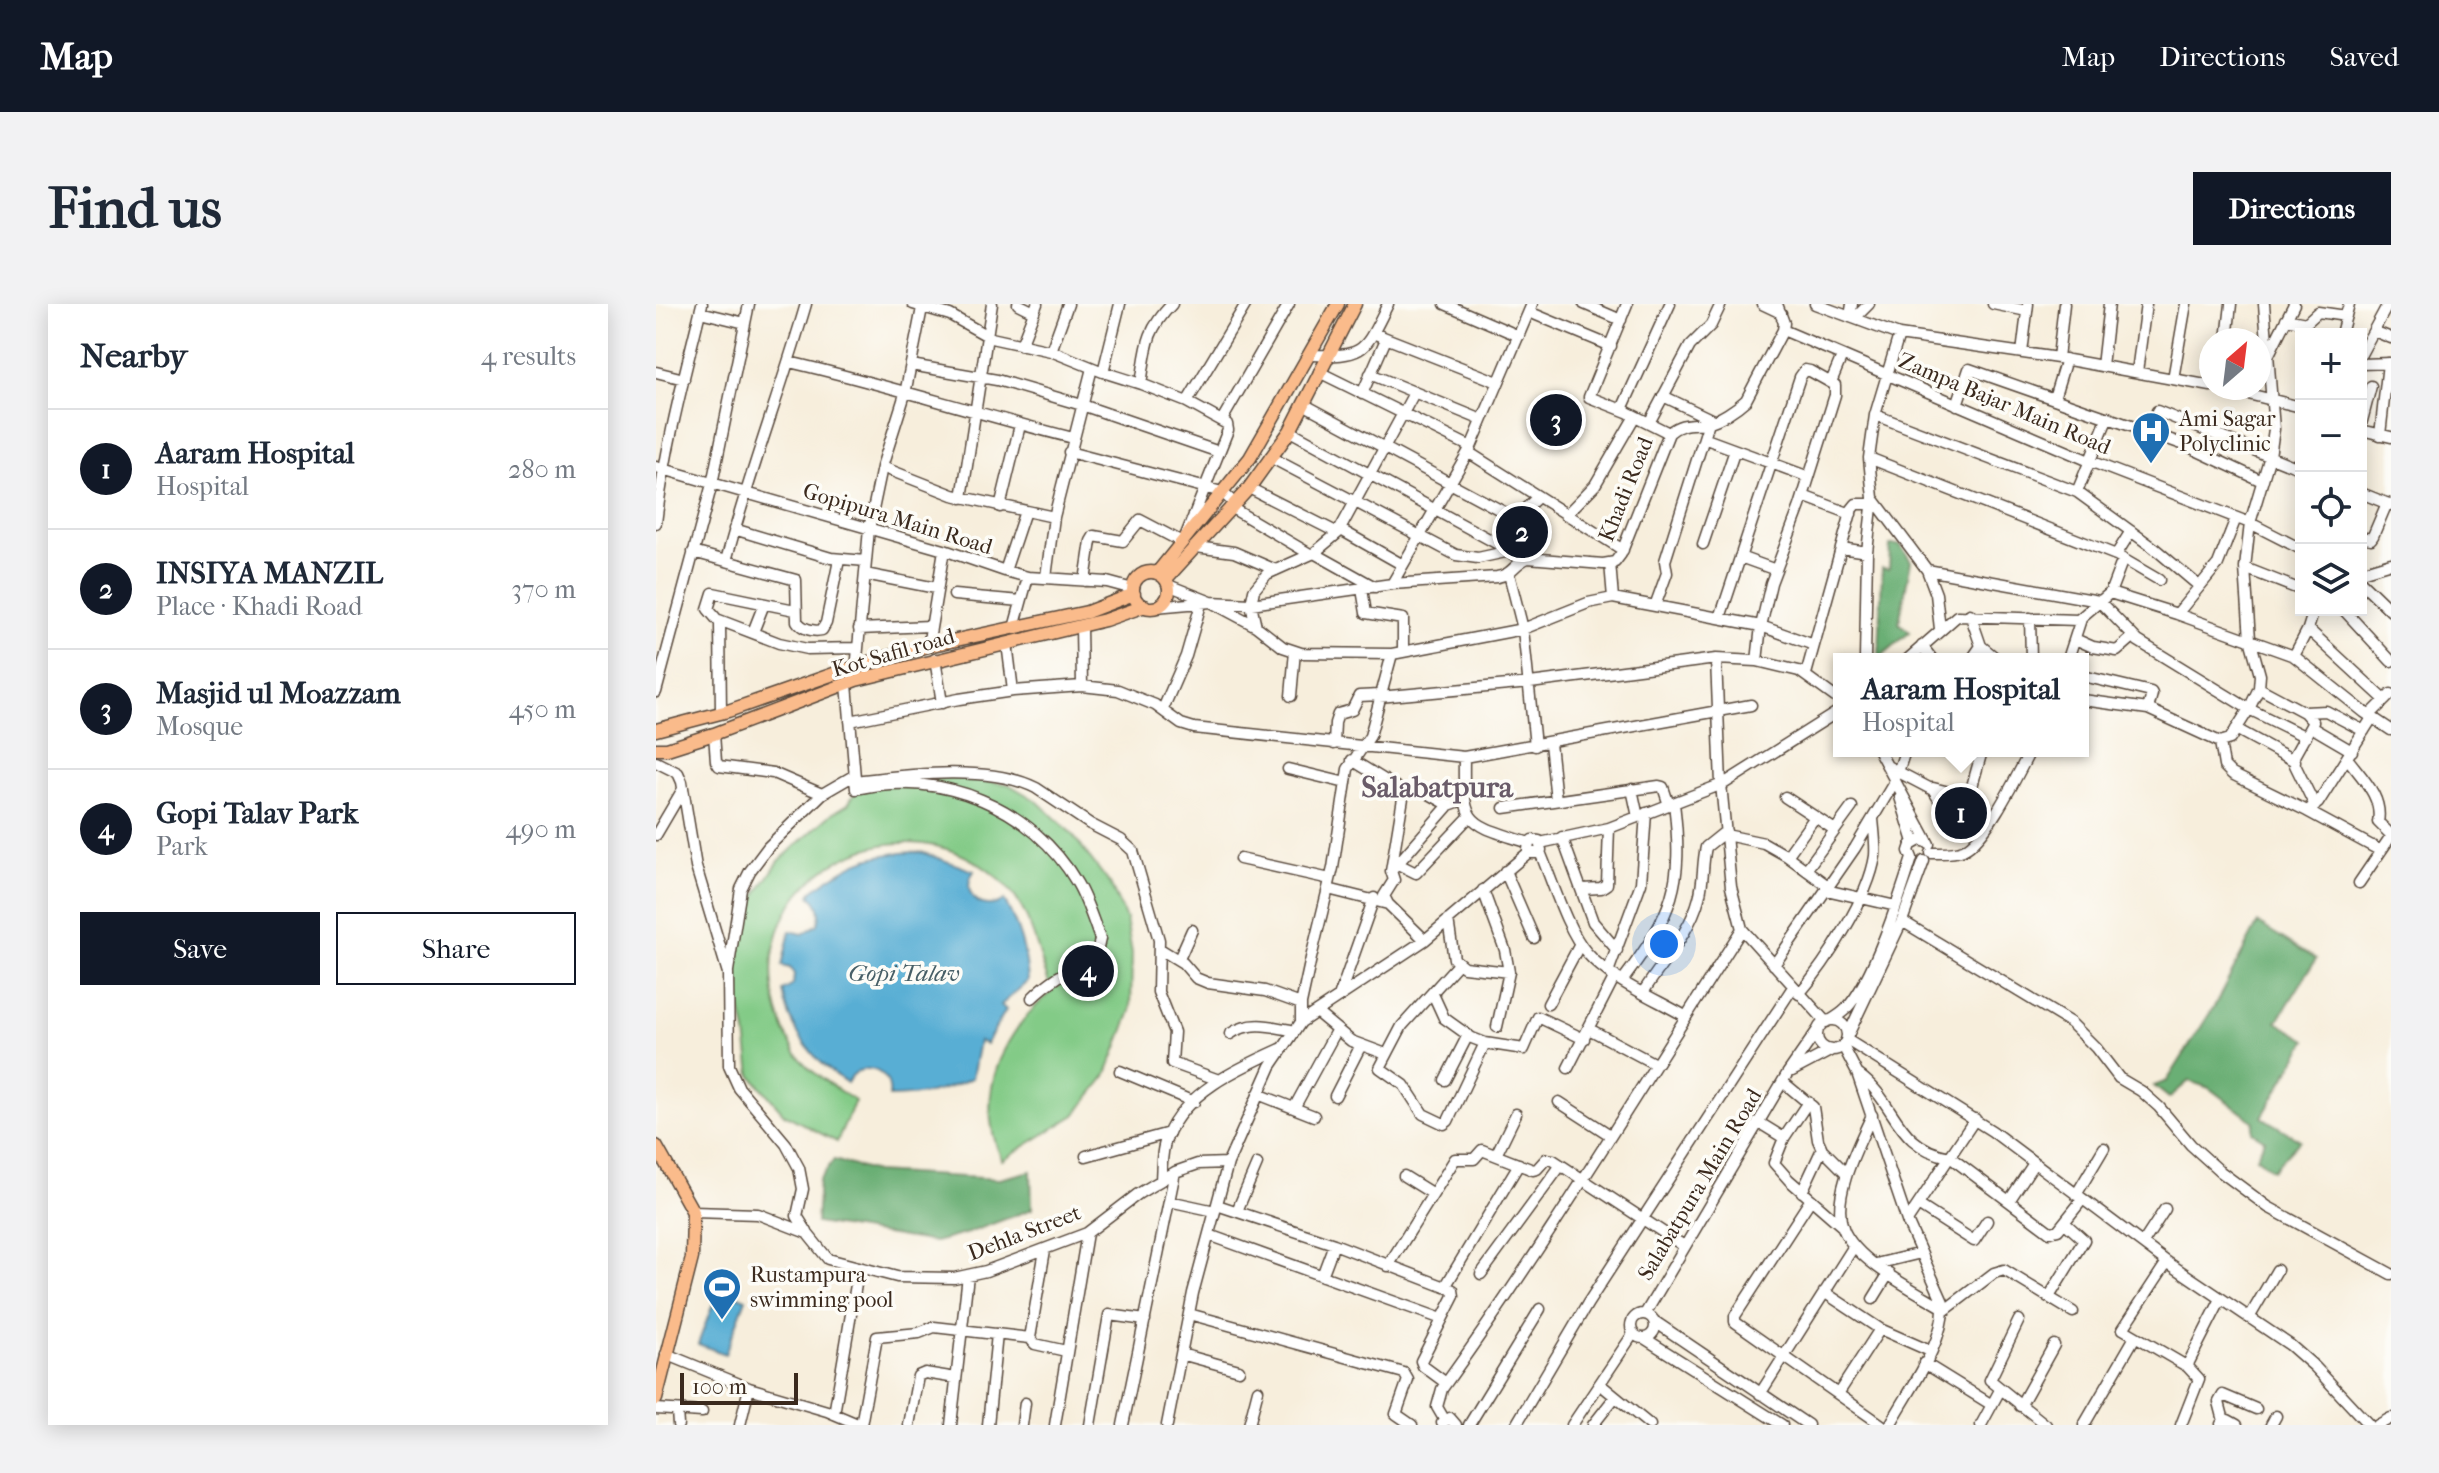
<!DOCTYPE html>
<html lang="en">
<head>
<meta charset="utf-8">
<style>
  body { margin:0; font-family:"IM FELL French Canon",serif; background:#f2f2f3; color:#1f2937 }
  .controls { position:absolute; right:24px; top:24px; display:grid; overflow:hidden; border-radius:0px; box-shadow:0 4px 20px #0003 }
  .controls button { width:72px; height:72px; display:grid; place-items:center; padding:0; border:0; border-bottom:2px solid #e0e1e3; background:#fff; color:#1f2937; font:40px sans-serif }
  .compass { position:absolute; left:1543px; top:24px; width:72px; height:72px; border-radius:50%; background:#fff; box-shadow:0 4px 20px #0003; rotate:28deg }
  .scale { position:absolute; left:24px; bottom:20px; width:118px; box-sizing:border-box; padding-left:8px; border:4px solid #3b2a1e; border-top:0; font-size:22px; line-height:28px; white-space:nowrap; color:#3b2a1e; -webkit-text-stroke:6px #fdfcf7; paint-order:stroke }
  .you { position:absolute; left:1008px; top:640px; width:28px; height:28px; margin:-20px; border:6px solid #fff; border-radius:50%; background:#1a73e8; box-shadow:0 0 0 12px #1a73e833 }
  .badge { display:grid; place-items:center; width:52px; height:52px; border-radius:50%; background:#111827; color:#fff; font-size:26px; font-weight:700 }
  .pin { position:absolute; translate:-50% -50%; border:4px solid #fff; box-shadow:0 2px 8px #0006 }
  .popup { position:absolute; left:1177px; top:349px; width:256px; height:104px; box-sizing:border-box; display:grid; place-content:center; border-radius:0px; background:#fff; filter:drop-shadow(0 2px 6px #0005); font-size:26px; white-space:nowrap; color:#747a83 }
  .popup b { font-size:30px; color:#1f2937 }
  .popup::after { content:''; position:absolute; left:50%; top:100%; margin-left:-16px; border:16px solid transparent; border-top-color:#fff }
  .list { margin:0; padding:0; list-style:none }
  h2 { display:flex; justify-content:space-between; align-items:center; height:104px; margin:0; padding:0 32px; font-size:34px }
  h2 small { font-size:26px; font-weight:400; color:#747a83 }
  .list li { display:grid; grid-template-columns:52px 1fr auto; gap:24px; align-items:center; box-sizing:border-box; height:120px; padding:0 32px; border-top:2px solid #e0e1e3 }
  .list b { display:block; font-size:30px; white-space:nowrap }
  .list p { margin:0; font-size:26px; white-space:nowrap; color:#747a83 }
  .list em { font-size:26px; font-style:normal; color:#747a83 }
  .actions { display:flex; gap:16px; padding:24px 32px }
  .actions a { flex:1; padding:18px 0; border:2px solid #111827; border-radius:0px; text-align:center; font-size:28px; color:#111827 }
  .actions .main { background:#111827; color:#fff }
  .icon { flex:none; width:44px; height:44px; fill:none; stroke:currentColor; stroke-width:2; stroke-linecap:round; stroke-linejoin:round }
  .map { position:relative; flex:none; width:1735px; height:1121px; overflow:hidden; border-radius:0px }
  header { display:flex; align-items:center; gap:48px; box-sizing:border-box; height:112px; padding:0 40px; background:#111827; color:#fff }
  header strong { font-size:38px }
  nav { display:flex; gap:44px; margin-inline-start:auto; font-size:28px }
  .intro { display:flex; align-items:center; justify-content:space-between; box-sizing:border-box; height:192px; padding:0 48px }
  h1 { margin:0; font-size:56px }
  .button { padding:20px 36px; border-radius:0px; background:#111827; color:#fff; font-size:28px; font-weight:700 }
  main { display:flex; gap:48px; padding:0 48px }
  aside { flex:1; background:#fff; border-radius:0px; box-shadow:0 4px 20px #0003 }
  .map>svg:first-child { display:block }
</style>
</head>
<body>
<header>
<strong>Map</strong>
<nav><a>Map</a><a>Directions</a><a>Saved</a></nav>
</header>
<div class="intro"><h1>Find us</h1><a class="button">Directions</a></div>
<main>
<aside>
<h2>Nearby<small>4 results</small></h2>
<ul class="list">
<li><span class="badge">1</span><div><b>Aaram Hospital</b><p>Hospital</p></div><em>280 m</em></li>
<li><span class="badge">2</span><div><b>INSIYA MANZIL</b><p>Place · Khadi Road</p></div><em>370 m</em></li>
<li><span class="badge">3</span><div><b>Masjid ul Moazzam</b><p>Mosque</p></div><em>450 m</em></li>
<li><span class="badge">4</span><div><b>Gopi Talav Park</b><p>Park</p></div><em>490 m</em></li>
</ul>
<div class="actions"><a class="main">Save</a><a>Share</a></div>
</aside>
<div class="map">
<svg width="1735" height="1121" viewBox="0 0 1735 1121">
  <rect width="100%" height="100%" fill="#fdfcf7"/>
  <filter id="ink" filterUnits="userSpaceOnUse"><feTurbulence type="fractalNoise" baseFrequency=".0125" numOctaves="2"/><feDisplacementMap in="SourceGraphic" scale="16" xChannelSelector="R" yChannelSelector="G"/><feConvolveMatrix kernelMatrix="1 2 1 2 8 2 1 2 1" color-interpolation-filters="sRGB"/></filter>
  <filter id="wash" filterUnits="userSpaceOnUse"><feTurbulence type="fractalNoise" baseFrequency=".006" numOctaves="4" result="noise"/><feDisplacementMap in="SourceGraphic" scale="32" xChannelSelector="R" yChannelSelector="G"/><feGaussianBlur stdDeviation="1.8" result="paint"/><feColorMatrix in="noise" values="0 0 0 0 0 0 0 0 0 0 0 0 0 0 0 0 0 1.4 0 .05"/><feComposite in="paint" operator="in"/></filter>
  <g filter="url(#wash)">
    <rect width="100%" height="100%" fill="#f7eedc"/>
    <path fill="#83cb87" stroke="#5f7a52" stroke-width="2" d="M276,471L352,480L381,497L415,529L454,580L470,615L476,649L475,707L450,772L419,811L346,856C317,792 345,730 396,687C382,653 377,610 350,582C251,482 83,570 122,707C128,728 138,751 154,765C168,777 184,787 199,797L181,838L128,810L95,771L90,729L79,677L86,627L96,597L123,557L174,511L192,500L207,476Z"/>
    <path fill="#6aaf74" stroke="#526c49" stroke-width="2" d="M1234,241H1244L1255,257L1243,319L1254,328L1223,354L1226,264L1233,265Z
      M1602,619L1660,655L1621,718L1651,736L1606,813L1644,836L1616,866L1600,853L1609,836L1596,828L1598,818L1553,784L1533,777L1513,794L1498,782L1511,777L1559,701Z
      M178,856L219,868L343,875L375,867L376,905L312,929L279,938L160,919L163,876Z"/>
    <path fill="#58aed4" stroke="#4a6c79" stroke-width="2" d="M265,548L318,567C303,590 326,611 348,596C363,623 370,647 372,677L345,701L350,706L330,740L323,737L316,774C288,787 264,793 233,793C237,765 204,754 191,779C157,757 134,728 127,687L137,681L138,670L134,664L126,662L134,627L147,630L162,620C166,608 164,599 154,592L156,587C196,557 214,549 265,548Z
      M63,984L90,995L69,1050L42,1040Z"/>
  </g>
  <g filter="url(#ink)">
    <g fill="none" stroke-linecap="round" stroke-linejoin="round">
      <defs>
        <path id="minor" d="M257,0L294,11L335,34L395,47L447,68L485,80L531,98L571,120L572,126L530,231
          M362,0L378,8
          M789,0L863,32
          M928,0L965,16
          M1106,0L1125,9
          M1159,0L1243,31L1402,54L1555,82
          M1337,0L1371,7
          M44,8L89,19
          M873,8L955,42
          M1194,13L1196,0
          M1199,14L1213,0
          M1630,15L1650,19L1662,8L1690,12
          M1127,26L1431,156L1594,219L1645,245
          M1718,27L1735,34
          M717,29L842,78
          M1685,30L1693,0
          M1571,36L1575,0
          M365,41L381,0
          M395,47L412,0
          M1366,49L1372,0
          M1705,50L1732,0
          M655,51C711,53 708,47 732,0
          M1612,52L1638,0
          M1402,54L1408,0
          M133,58C229,80 322,110 417,134
          M1705,60L1735,59
          M255,61L341,76L426,101L563,148
          M1446,62L1453,0
          M0,68L28,75
          M447,68L464,0
          M663,68L815,143
          M1481,68L1490,0
          M714,70L826,116
          M1517,75L1530,0
          M1175,78L1186,52
          M485,80C491,43 489,28 516,0
          M1568,84L1645,103
          M706,90L730,35
          M1007,92L1057,116
          M1398,94L1410,55
          M531,98L590,0
          M649,101L859,214
          M1301,101L1313,65L1529,141L1606,177
          M1501,107L1645,165
          M971,108L933,93L971,0
          M1219,111L1421,188L1498,244L1543,282
          M566,116L633,0
          M1706,117L1715,82
          M993,119L1034,42L1055,21L1065,0
          M1705,126L1735,133
          M634,127L842,240L866,256
          M1013,129L971,108L967,103L1014,0
          M1724,131L1732,59
          M1050,135L1153,173
          M413,148L566,188L578,199
          M812,148L967,246
          M614,153L800,251L822,254L854,247
          M1213,154L1460,251
          M0,163L288,246L349,267L372,273L451,278L477,285
          M226,163L297,191L398,213
          M593,184L682,229
          M1421,188L1452,113
          M1705,189L1735,201
          M1147,192L1195,210
          M306,194L336,0
          M1217,194L1271,266L1280,290L1284,325
          M344,203L364,121
          M574,203L654,250
          M910,211L939,181L979,112
          M0,219C9,144 28,73 46,0
          M78,225L175,254L210,257
          M685,226L747,261
          M1705,233L1715,235L1717,232L1731,199
          M842,240L859,214L882,193
          M1047,240L1079,146
          M540,243L578,248L620,266
          M1185,244L1211,248
          M37,248L140,276L141,317C146,325 157,328 166,326L170,319L183,256
          M658,249L719,283
          M1084,253L1120,266
          M1467,255L1503,276
          M70,257C93,170 125,86 150,0
          M954,259L957,294
          M1589,264L1645,286
          M1271,266L1443,297L1482,337L1593,405L1650,433
          M349,267L369,207
          M1705,268L1735,259
          M209,270L280,284
          M853,270L867,325L879,442
          M390,273L398,213L436,64
          M429,277L435,237L438,232L467,237L484,216L526,238
          M1705,278L1735,307
          M736,280L815,143L876,0
          M512,281L555,298L600,322L627,343L645,349L736,350L714,432L692,465L677,564L655,654L645,700V718
          M706,285L710,309L747,315V348
          M1454,289L1467,255L1460,251L1475,227
          M298,291L365,297
          M999,302L1011,269L1009,257L1053,118
          M499,303L555,298L595,300L736,280L841,273C858,270 858,259 872,254L947,260L959,258L965,250L1013,129C1025,118 1036,121 1050,119C1064,116 1080,105 1090,96L1127,26L1128,19L1121,0
          M1688,306L1735,357
          M1314,310L1325,342L1341,355
          M1521,310L1562,260L1580,214
          M1064,314L1144,73L1149,66L1154,67L1179,81V91L1144,202L1115,279L1105,322L1101,357
          M1374,314L1375,355
          M63,316L123,339L151,345L201,344
          M425,322L426,382
          M600,322L595,300L598,286L611,270L658,249L682,229L758,89
          M358,324L372,273
          M203,325L274,322
          M1652,325L1729,396
          M97,328L108,300
          M1419,335L1437,343L1461,347L1477,333
          M351,339L357,387
          M272,342L288,246
          M1266,342L1276,355
          M736,350L867,325L932,299L957,294L1105,322L1158,341
          M1638,352L1652,325L1658,306
          M279,355L286,399
          M1060,355L1065,480L1075,583L1086,625L1170,718
          M1209,355L1211,248L1217,194L1213,154L1219,111L1243,31
          M1252,355L1301,312L1422,316L1454,289L1521,310L1638,352L1708,408L1735,426
          M1316,355L1325,342
          M1412,355L1425,315
          M200,366L213,225L226,163L249,90L266,4
          M1150,370L1196,205L1200,200H1217
          M1427,372L1495,388L1496,390L1492,405
          M191,380L200,485C285,465 377,503 421,579C431,596 437,616 444,635C439,665 424,660 402,673C393,679 384,686 376,694
          M1603,384L1648,408L1657,418L1638,452L1639,461L1659,502
          M0,388L56,180L93,0
          M635,392L639,347
          M723,393L874,379L1060,355L1101,357L1143,367L1183,396
          M1427,396L1492,405L1564,438L1574,435L1593,405L1603,384L1604,371L1594,335L1589,264L1594,219L1614,152L1618,125L1608,0
          M507,405L530,352L545,300
          M1648,408L1670,407L1708,427
          M65,409L64,319L52,305L57,289L139,306
          M1713,412L1735,390
          M194,417L303,395L357,387L426,382L462,386L499,401L525,420L538,424L808,453L1095,401
          M1655,423L1696,447
          M1580,425L1639,457
          M58,430L60,457L63,462L117,469L166,490
          M1564,438L1568,462L1576,470L1651,507L1662,499L1716,414
          M894,439L900,496
          M678,440L679,419L682,410L696,406L703,392L724,391
          M1223,447L1273,540
          M1303,447L1324,454
          M808,453C807,522 809,518 873,539L876,536L883,537L885,546L882,549H875L872,546L873,539
          M1692,455C1706,474 1727,493 1722,518L1735,531
          M696,456L748,488L735,567L738,576L728,592L732,600
          M0,458L22,469L26,478L40,563L72,669L73,762L83,784L130,840L143,864L147,885L141,912L151,928
          M1231,462L1277,486L1289,505L1325,529
          M632,465L690,479
          M1242,468L1249,447
          M198,477C250,471 333,460 380,484L434,520L465,536L477,547L503,636L502,688L518,728L516,759L563,776
          M1277,484L1313,493L1326,447
          M976,485L982,513
          M766,486L793,501
          M1129,493L1179,526
          M1244,493L1258,538
          M848,504L1003,482L1007,483L1013,501
          M1651,507L1725,547
          M0,531L27,485
          M1070,531L1108,539L1131,552L1172,582
          M906,533L937,618L961,646
          M884,539L953,524L1069,479L1183,407
          M884,548C896,576 911,627 931,649C954,676 998,694 1029,712
          M1275,549C1286,549 1297,550 1307,546C1330,536 1362,470 1374,447
          M1131,552L1159,513
          M584,555L674,575
          M742,560L760,569L814,512
          M737,565L793,501L807,496
          M1150,566L1196,503
          M849,567L878,634
          M1703,579L1735,532
          M672,585L732,600L769,636
          M926,585L945,584L951,580L953,524
          M827,586L849,646L853,668L841,723
          M1170,586L1240,602
          M792,616L798,655L808,663L853,668
          M1246,617L1415,719L1440,744L1463,774L1485,787L1503,803L1535,841L1565,868L1612,903L1735,970
          M504,645L527,659L540,674L552,679L609,687L645,700
          M523,655L536,626
          M802,660L746,722L724,764L748,781L767,810L788,820L792,817L829,739
          M1118,661L1199,544L1239,477
          M72,667L85,585L94,567L112,543L166,490L197,472
          M952,668L985,579L990,509
          M967,676C1017,609 1028,582 1018,499
          M988,687C1006,658 1034,629 1043,594C1048,577 1046,560 1050,543L1070,527
          M777,690L788,714L816,734L829,739L868,745L882,713L928,735
          M1143,690C1170,659 1213,593 1219,552C1220,540 1218,527 1217,515
          M683,693L718,594
          M892,700L924,640
          M660,708L695,737L730,750
          M1161 731a15 15 0 1 1 30 0a15 15 0 1 1-30 0Z
          M1175,716C1180,713 1186,709 1190,705C1217,677 1244,592 1256,554L1253,547L1255,541L1264,536L1271,538
          M933,725L999,760
          M574,730C595,716 615,722 639,727
          M1192,731L1246,617L1268,557
          M1191,736L1336,827L1511,958L1634,1041L1659,1063L1713,1121
          M1187,742L1201,769L1251,917L1287,998C1290,1038 1253,1086 1234,1121
          M912,764L959,672
          M464,767L538,798
          M1136,767L1174,747
          M1203,771C1241,798 1238,843 1294,853L1394,928L1402,926L1426,896
          M789,776L812,731
          M1127,778L1157,803L1162,836L1166,845L1191,870
          M602,790L658,812
          M679,792L705,741
          M903,798L954,831
          M1152,798L1128,834L1118,859L1133,876L1187,923
          M638,804L680,727
          M1216,811C1203,840 1175,892 1187,924C1199,957 1258,986 1288,1004
          M1102,818L1128,834
          M840,851L860,810
          M430,852L513,829
          M748,872L777,890
          M505,876C506,862 505,846 511,833C529,787 585,763 627,744
          M1146,888L1166,845
          M1420,891L1448,844
          M1155,895L1079,1012V1018L1226,1121
          M513,897L559,907
          M1353,897L1378,859
          M561,901L678,940L797,986L798,992L765,1057L767,1062L790,1079
          M1262,901L1318,937L1331,917
          M581,907L601,860
          M37,908L102,910L151,929L172,955L241,973L298,974L330,967L431,929L482,890L519,868L542,860L572,859
          M1251,917L1319,815
          M553,931L786,1015
          M1487,939L1509,905
          M1511,958L1467,1025L1532,1063
          M1220,960L1265,949
          M732,962L799,855H818L826,846L877,866L881,865L890,855L897,856L1028,942
          M825,970L905,861
          M666,972L678,940
          M789,983L863,860
          M1168,988L1224,1025L1274,1047
          M1393,993L1428,936L1409,919
          M1217,995L1233,969
          M1288,1007L1338,969L1348,966L1417,1008
          M975 1022a12 12 0 1 1 24 0a12 12 0 1 1-24 0Z
          M533,1010L748,1069L752,1076L740,1110L756,1121
          M989,1010L1131,770L1163,724
          M1593,1014L1621,966
          M1363,1016L1334,1076L1390,1121
          M998,1017L1152,1121
          M374,1034L389,946
          M988,1034L1126,1121
          M10,1050L93,1084L171,1107L204,1121
          M525,1050L583,1066
          M1268,1059L1336,1101
          M945,1081L994,1121
          M1104,1090L1198,942
          M1182,1090L1224,1025
          M1364,1102L1398,1041
          M0,1105L46,1108
          M21,1107L22,1121
          M178,1110L203,963
          M788,1115L781,1103L786,1085C893,936 987,779 1086,625
          M1568,1117L1563,1098L1567,1091L1600,1105
          M786,1119L794,1114L800,1121
          M1565,1120L1572,1116L1581,1121
          M84,1121L93,1084
          M205,1121L221,1033L263,1029L278,1023L374,1034L379,1040L410,1047
          M253,1121L262,1072L269,1069L300,1074
          M295,1121L312,971
          M332,1121L341,1030
          M366,1121L369,1099
          M399,1121L431,929
          M434,1121L453,1011L489,1016
          M467,1121L519,868
          M511,1121L537,989L572,859L615,762L645,718L769,636L873,548
          M593,1121L602,1086
          M813,1121L884,1005
          M860,1121L932,999L1137,683
          M916,1121L977,1030
          M937,1121L959,1093
          M1325,1121L1344,1086
          M1428,1121L1479,1033
          M1525,1121L1543,1075L1532,1063L1533,1058L1565,995
          M1615,1121L1620,1112
          M1722,1121L1735,1114"/>
        <path id="major" d="M477 286a18 18 0 1 1 36 0a18 18 0 1 1-36 0Z
          M501,269L594,154L682,0
          M510,275L593,184L634,127L699,0
          M0,426L72,407L209,359L272,342L431,308L478,290
          M0,445H11L58,430L200,376L449,316L489,302
          M0,842L37,908L36,954L0,1095"/>
      </defs>
      <use href="#minor" stroke="#57473a" stroke-width="13"/>
      <use href="#major" stroke="#57473a" stroke-width="15"/>
      <use href="#minor" stroke="#fff" stroke-width="10"/>
      <use href="#major" stroke="#fabb8b" stroke-width="12"/>
    </g>
  </g>
  <defs>
    <symbol id="hospital-pin" viewBox="-11 -11 22 30"><path d="M0 17L-7.5 6A9.5 9.5 0 1 1 7.5 6Z" fill="#1f6fb2" stroke="#fdfcf7"/><path d="M-5-5h3v3.5h4V-5h3V5h-3V1.5h-4V5h-3Z" fill="#fff"/></symbol>
    <symbol id="stadium-pin" viewBox="-11 -11 22 30"><path d="M0 17L-7.5 6A9.5 9.5 0 1 1 7.5 6Z" fill="#1f6fb2" stroke="#fdfcf7"/><path d="M0-5a6.5 5 0 1 0 0 10a6.5 5 0 1 0 0-10ZM-3.5-1.8h7v3.6h-7Z" fill="#fff"/></symbol>
  </defs>
  <g fill-rule="evenodd">
    <use href="#hospital-pin" x="1473" y="105" width="44" height="60"/>
    <use href="#stadium-pin" x="44" y="961" width="44" height="60"/>
  </g>
  <g text-anchor="middle" stroke-width="7" stroke-linejoin="round" paint-order="stroke">
    <g font-size="22" fill="#3b2a1e" stroke="#fdfcf7">
      <text transform="translate(1349 99) rotate(23)" y="8">Zampa Bajar Main Road</text>
      <text transform="translate(969 185) rotate(-68)" y="8">Khadi Road</text>
      <text transform="translate(242 214) rotate(17)" y="8">Gopipura Main Road</text>
      <text transform="translate(237 348) rotate(-16)" y="8">Kot Safil road</text>
      <text transform="translate(1043 880) rotate(-59)" y="8">Salabatpura Main Road</text>
      <text transform="translate(368 928) rotate(-21)" y="8">Dehla Street</text>
    </g>
    <g font-size="22" fill="#3b2a1e" stroke="#fdfcf7" text-anchor="start">
      <text x="1523" y="122">Ami Sagar<tspan x="1523" dy="25">Polyclinic</tspan></text>
      <text x="94" y="978">Rustampura<tspan x="94" dy="25">swimming pool</tspan></text>
    </g>
    <g font-size="24" font-style="italic" fill="#475f67" stroke="#fdfcf7">
      <text x="248" y="677">Gopi Talav</text>
    </g>
    <g font-size="30" font-weight="bold" fill="#6a5c69" stroke="#fdfcf7">
      <text x="781" y="493">Salabatpura</text>
    </g>
  </g>
</svg>
<div class="controls">
<button>+</button>
<button>−</button>
<button><svg class="icon" aria-label="locate" viewBox="0 0 24 24"><circle cx="12" cy="12" r="6"/><path d="M12 2v4M12 18v4M2 12h4M18 12h4"/></svg></button>
<button><svg class="icon" aria-label="layers" viewBox="0 0 24 24"><path d="M12 4l9 5-9 5-9-5zM3 14l9 5 9-5"/></svg></button>
</div>
<svg class="compass" viewBox="-18 -18 36 36"><path d="M0-13l5 13h-10z" fill="#e53935"/><path d="M0 13l5-13h-10z" fill="#747a83"/></svg>
<div class="scale">100 m</div>
<div class="you"></div>
<div class="pin badge" style="left:1305px;top:509px">1</div>
<div class="popup"><b>Aaram Hospital</b>Hospital</div>
<div class="pin badge" style="left:866px;top:228px">2</div>
<div class="pin badge" style="left:900px;top:116px">3</div>
<div class="pin badge" style="left:432px;top:667px">4</div>
</div>
</main>
</body>
</html>
